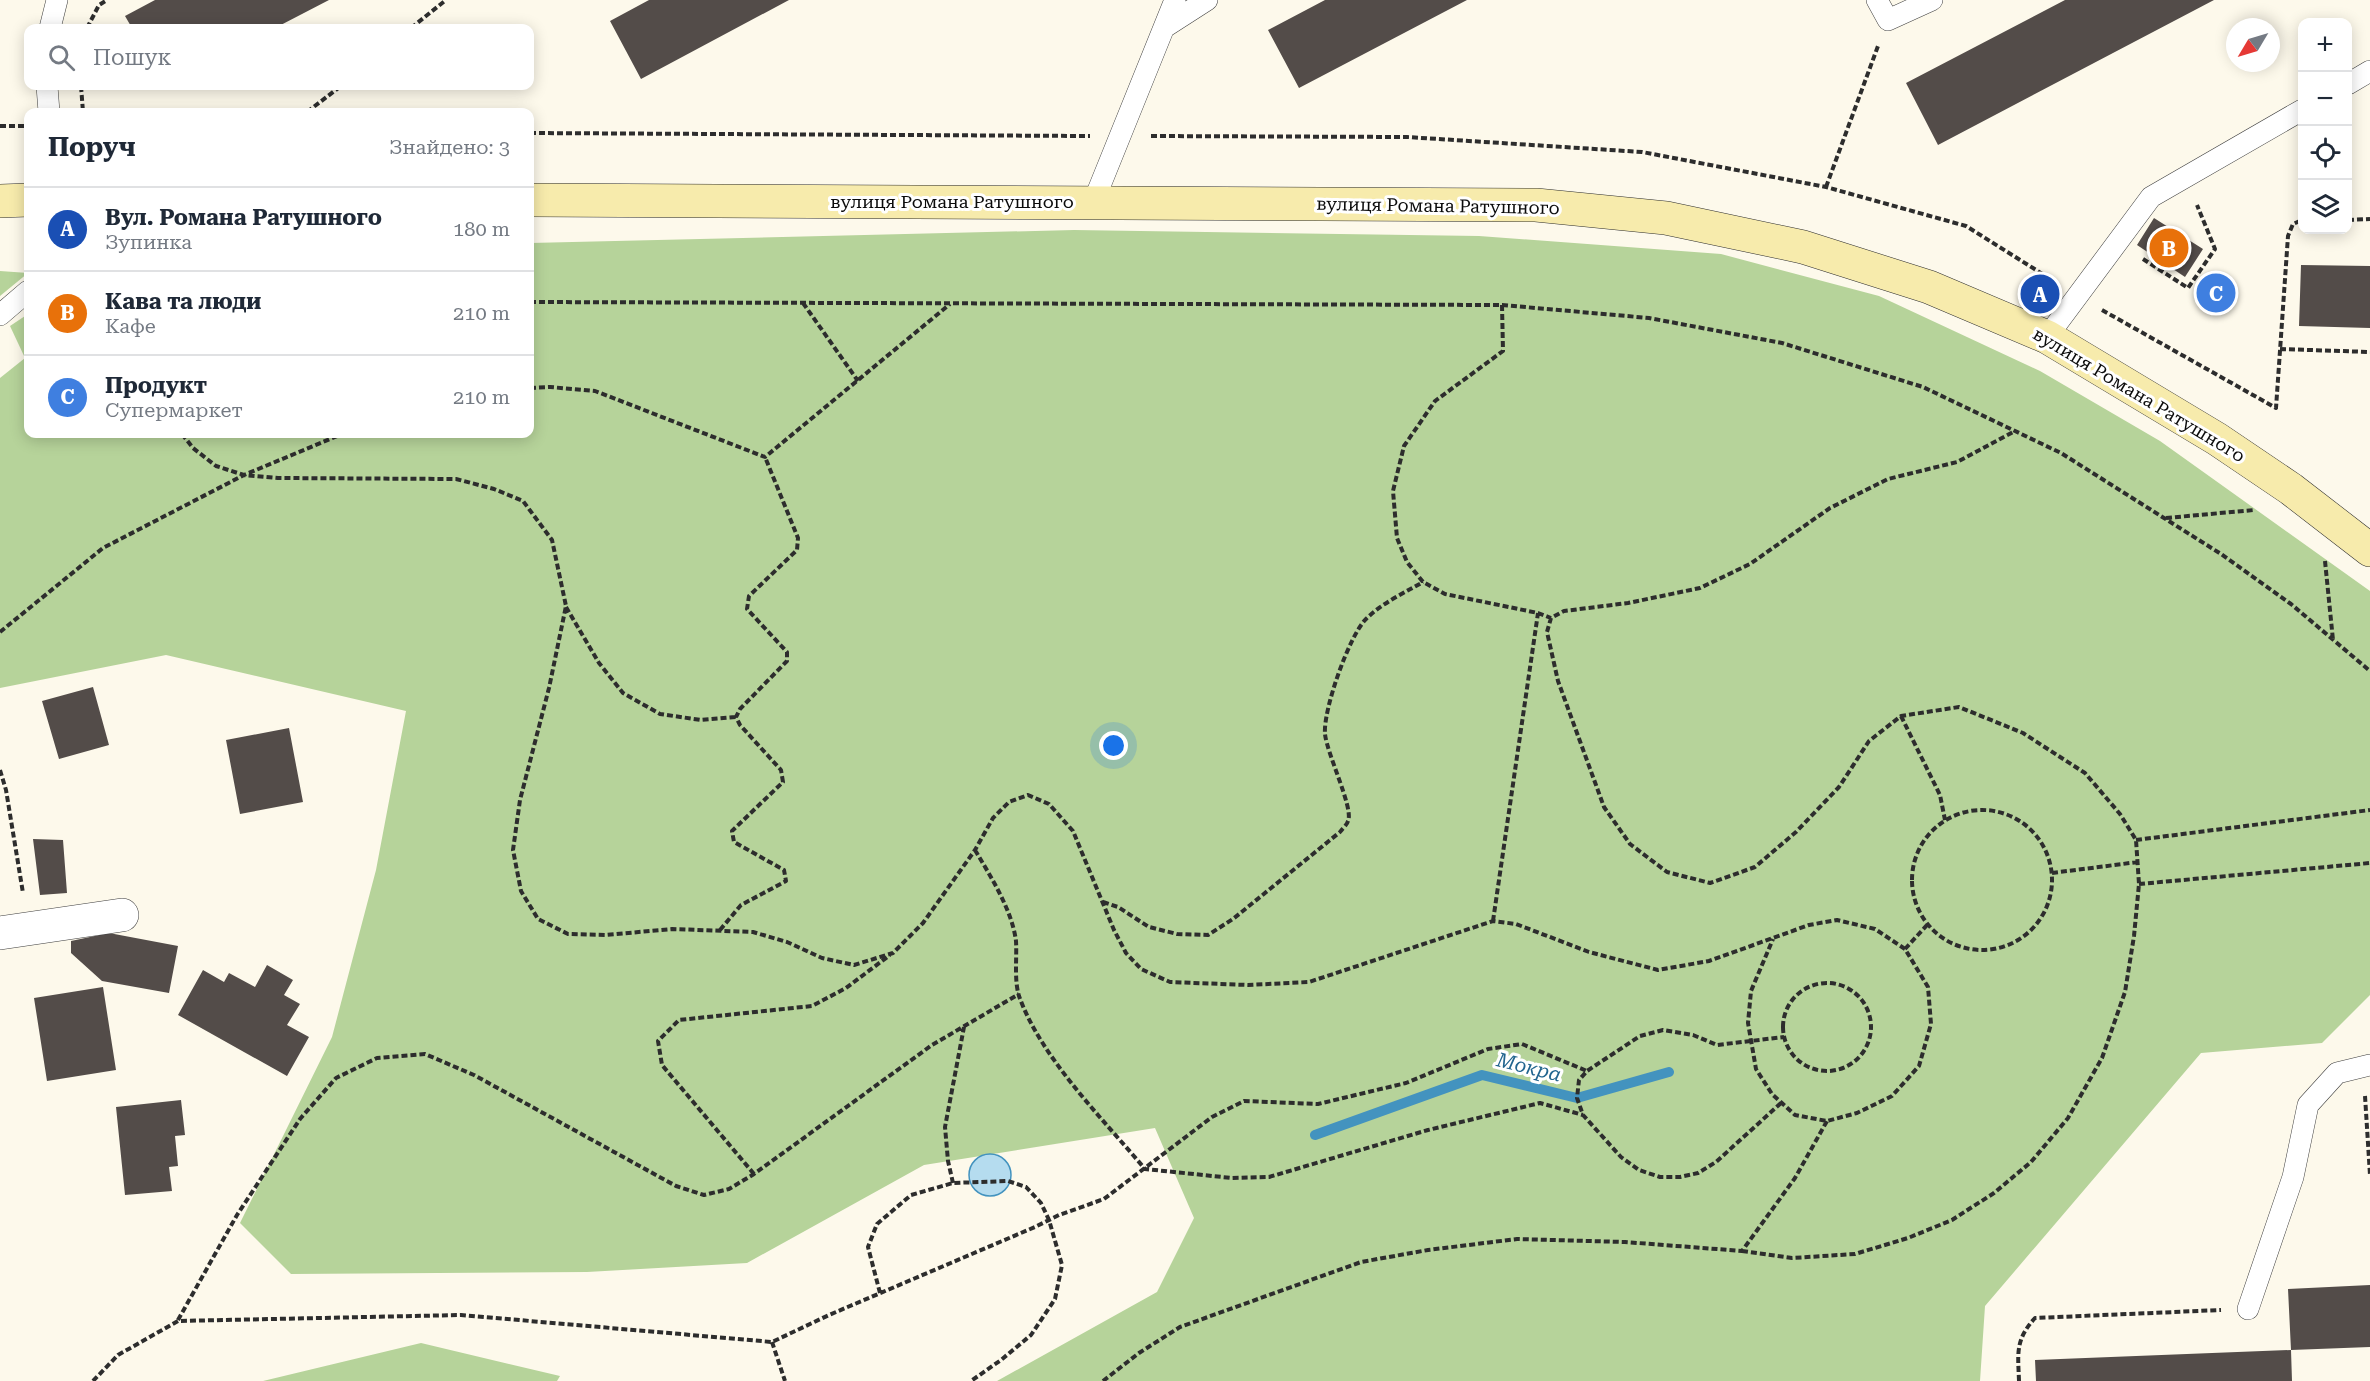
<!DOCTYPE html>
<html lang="uk">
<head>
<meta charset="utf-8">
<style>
  body { margin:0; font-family:"Roboto Serif",serif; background:#f6f6f7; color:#1f2937 }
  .controls { position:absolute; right:18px; top:18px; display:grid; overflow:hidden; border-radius:12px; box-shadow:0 3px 15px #0003 }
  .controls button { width:54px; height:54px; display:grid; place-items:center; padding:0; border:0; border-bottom:2px solid #e0e1e3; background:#fff; color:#1f2937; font:30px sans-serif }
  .compass { position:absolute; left:2226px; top:18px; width:54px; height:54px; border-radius:50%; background:#fff; box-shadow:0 3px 15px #0003; rotate:232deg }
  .you { position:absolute; left:1114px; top:746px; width:21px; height:21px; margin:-15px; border:4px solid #fff; border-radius:50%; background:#1a73e8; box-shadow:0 0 0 9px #1a73e833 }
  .badge { display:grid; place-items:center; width:39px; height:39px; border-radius:50%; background:#0b8043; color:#fff; font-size:20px; font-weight:700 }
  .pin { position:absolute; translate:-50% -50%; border:3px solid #fff; box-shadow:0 2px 6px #0006 }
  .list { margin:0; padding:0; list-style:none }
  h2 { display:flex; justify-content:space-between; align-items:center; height:78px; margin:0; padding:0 24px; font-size:26px }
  h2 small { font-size:20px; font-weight:400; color:#747a83 }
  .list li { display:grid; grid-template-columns:39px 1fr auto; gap:18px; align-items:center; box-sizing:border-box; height:84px; padding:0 24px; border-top:2px solid #e0e1e3 }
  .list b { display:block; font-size:22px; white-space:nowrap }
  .list p { margin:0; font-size:20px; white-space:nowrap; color:#747a83 }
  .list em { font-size:20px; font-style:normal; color:#747a83 }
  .icon { flex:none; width:33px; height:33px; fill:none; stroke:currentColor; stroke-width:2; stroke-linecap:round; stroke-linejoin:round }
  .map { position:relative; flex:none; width:2370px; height:1381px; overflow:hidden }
  .search { position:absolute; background:#fff; box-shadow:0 3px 15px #0003; left:24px; top:24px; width:510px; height:66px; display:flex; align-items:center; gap:15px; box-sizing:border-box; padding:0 21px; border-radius:12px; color:#747a83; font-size:22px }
  .panel { position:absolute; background:#fff; box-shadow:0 3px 15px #0003; left:24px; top:108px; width:510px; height:330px; border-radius:12px }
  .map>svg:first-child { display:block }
</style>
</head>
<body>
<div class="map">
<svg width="2370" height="1381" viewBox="0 0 2370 1381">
  <rect width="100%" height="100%" fill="#fdf9eb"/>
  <path fill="#b6d39a" d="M1074,230L1479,236L1721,254L1879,296L2040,371L2160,441L2370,591V995L2322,1043L2201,1053L1985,1306L1980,1381H997L1157,1292L1194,1218L1155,1128L924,1165L747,1263L587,1272L291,1274L240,1223L332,1037L376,870L406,711L166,655L0,688V378L25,358L10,326L28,314V434H530V243Z
    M0,271L28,273L0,296Z
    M421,1343L560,1376L557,1381H263Z"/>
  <path fill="#b5dcef" stroke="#4393bf" stroke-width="1.5" d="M969 1175a21 21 0 1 1 42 0a21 21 0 1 1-42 0Z"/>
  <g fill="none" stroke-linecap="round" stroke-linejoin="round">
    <path stroke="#4393bf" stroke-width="10" d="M1315,1135L1482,1075L1577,1098L1669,1072"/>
  </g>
  <path fill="#534c49" d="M155,0H329L275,28H132L125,16Z
    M649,0H789L641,79L610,21Z
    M1325,0H1467L1299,88L1268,30Z
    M2065,0H2214L1938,145L1906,83Z
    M2154,218L2203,249L2185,277L2137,245Z
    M2301,265L2370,266V328L2299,326Z
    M93,687L109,745L59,759L42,701Z
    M289,728L303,802L240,814L226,740Z
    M33,839L63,840L67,893L40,895Z
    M109,933L178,946L169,993L102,981L71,953V941Z
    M267,965L293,980L284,995L300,1004L287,1025L309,1037L287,1076L178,1015L203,970L224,982L229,973L255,987Z
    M103,987L116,1070L47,1081L34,998Z
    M181,1100L185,1135L175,1136L178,1166L169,1167L172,1191L125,1195L116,1107Z
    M2370,1285V1347L2291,1350L2288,1289Z
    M2291,1350L2292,1381H2036L2035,1360Z"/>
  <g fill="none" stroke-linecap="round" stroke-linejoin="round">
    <defs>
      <path id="lane" d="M1877,0L1888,20L1932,0
        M1165,27L1207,0
        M50,28L57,0
        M2348,84L2370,71
        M47,86L49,112
        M1093,203L1175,0
        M0,315L28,291
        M2047,337L2151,197L2302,110
        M2248,1309L2293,1177L2308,1105L2337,1073L2370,1065"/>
      <path id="street" d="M0,933L122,915"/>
      <path id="secondary" d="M530,200L1536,205L1666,218L1803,247L1929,287L2047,337L2217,439L2291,489L2370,550
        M0,201L28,200"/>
    </defs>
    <use href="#lane" stroke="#3e3e3e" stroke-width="22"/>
    <use href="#street" stroke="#3e3e3e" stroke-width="34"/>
    <use href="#secondary" stroke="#2d2d2d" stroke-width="34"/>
    <path stroke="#2d2d2d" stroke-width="4" stroke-dasharray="6 3" stroke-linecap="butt" d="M87,28L99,5L107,0
      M411,28L446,0
      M81,86L83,112
      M307,112L341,86
      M0,126H25
      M530,133L1090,136
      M1151,136L1407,137L1642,152L1826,187L1966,226L2052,280
      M1826,187L1878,46
      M2348,220L2370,219
      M2143,259L2188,288L2215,249L2197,205
      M530,302L1502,305L1649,318L1782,343L1923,387L2061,453L2221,554L2291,604L2370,671
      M803,303L858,381
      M1502,305L1503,351L1435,401L1404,446L1393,491L1397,538L1407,562L1423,582L1445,594L1538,613L1551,618
      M2102,310L2276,408L2288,236L2293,224L2302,220
      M2280,349L2370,352
      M530,388L550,387L595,391L765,457L950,304
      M182,434L193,448L216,466L244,475L278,478L456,479L494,489L523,501L552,540L566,606L549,688L520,800L513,850L521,891L538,919L568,934L606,935L672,929L753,932L787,942L822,958L854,965L893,953L923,923L975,850L993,818L1009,802L1028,795L1049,804L1073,831L1114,930L1126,953L1141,969L1170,982L1248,985L1309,982L1493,921L1516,924L1589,952L1658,970L1709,961L1809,925L1837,920L1875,929L1905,949L1928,987L1931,1024L1919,1066L1892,1096L1857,1113L1827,1121L1795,1115L1772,1094L1756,1069L1748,1023L1751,991L1773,939
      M2166,518L2254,510
      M2325,561L2333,640
      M566,607L599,663L623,693L660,714L701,720L736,717
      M0,632L103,548L244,475L342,434
      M1901,716L1940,795L1945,820
      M0,770L6,790L23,893
      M1912 880a70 70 0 1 1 140 0a70 70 0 1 1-140 0Z
      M2136,840L2370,810
      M975,850C991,877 1012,910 1016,941C1017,958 1014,980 1019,996C1041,1058 1103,1119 1145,1169L1232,1178L1269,1177L1428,1130L1540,1103L1583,1115
      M2052,873L2138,862
      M2139,884L2370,863
      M1103,902L1118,907L1149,927L1177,934L1208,935L1233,919L1340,832C1342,829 1347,825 1348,821C1354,809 1327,754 1325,734C1323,710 1349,636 1366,619C1382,603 1404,593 1423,582
      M1493,921L1538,613
      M720,930L741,905L786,881L784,870L734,842L732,831L783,782L781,770L740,725L736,717L740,709L787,661V652L747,609L749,596L797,550L798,538L765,457
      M1905,949L1928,924
      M1783 1027a44 44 0 1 1 88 0a44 44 0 1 1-88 0Z
      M2365,1096L2370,1175
      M1781,1103L1716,1162L1698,1173L1680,1177H1660L1639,1170L1621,1157L1583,1115L1577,1098L1579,1080L1587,1071L1640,1036L1663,1030L1693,1035L1717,1045L1784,1037
      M754,1174L662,1065L658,1041L679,1020L812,1006L846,988L890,955
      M953,1183L948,1161L945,1127L964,1027
      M1742,1251L1792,1258L1855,1254L1908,1238L1952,1220L1994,1193L2031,1162L2068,1118L2102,1058L2125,992L2134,936L2139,884L2136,840L2120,814L2085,773L2023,733L1959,707L1901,716L1869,741L1839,787L1796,832L1755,867L1710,883L1667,872L1630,844L1604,807L1558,681L1547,632L1551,618L1564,611L1628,603L1700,588L1750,564L1830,508L1888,479L1957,462L2015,431
      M880,1293L868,1247L877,1224L911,1195L953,1183L1008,1181L1026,1187L1041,1203L1049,1220L1062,1265L1055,1299L1031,1335L1001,1360L971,1381
      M178,1320L237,1215L300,1119L336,1078L377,1058L425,1054L474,1075L676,1186L704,1195L729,1189L754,1174L932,1045L1019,994
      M772,1342L785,1381
      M93,1381L118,1355L178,1321L461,1315L772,1342L829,1315L1035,1227L1059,1215L1104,1199L1212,1117L1244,1101L1318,1104L1406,1083L1488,1049L1522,1044L1587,1071
      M1103,1381L1139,1353L1180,1327L1361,1262L1428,1250L1517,1239L1625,1242L1742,1251L1795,1178L1827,1121
      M2019,1381C2018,1353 2015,1340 2035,1318L2221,1310"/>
    <use href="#lane" stroke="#fff" stroke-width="21"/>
    <use href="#street" stroke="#fff" stroke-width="33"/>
    <use href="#secondary" stroke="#f7ebac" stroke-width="33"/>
  </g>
  <g text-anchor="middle" stroke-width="6" stroke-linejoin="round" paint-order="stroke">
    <g font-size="18" fill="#0b0b0b" stroke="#fff">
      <text x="952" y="208">вулиця Романа Ратушного</text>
      <text transform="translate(1438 206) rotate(1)" y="6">вулиця Романа Ратушного</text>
      <text transform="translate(2139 395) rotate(31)" y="6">вулиця Романа Ратушного</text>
    </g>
    <g font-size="20" font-style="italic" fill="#22658f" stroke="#fff">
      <text transform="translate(1529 1067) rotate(14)" y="7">Мокра</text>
    </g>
  </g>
</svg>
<div class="controls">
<button>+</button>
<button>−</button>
<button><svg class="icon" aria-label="locate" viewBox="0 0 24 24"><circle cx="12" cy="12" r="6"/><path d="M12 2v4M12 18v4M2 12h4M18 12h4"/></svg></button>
<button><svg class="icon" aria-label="layers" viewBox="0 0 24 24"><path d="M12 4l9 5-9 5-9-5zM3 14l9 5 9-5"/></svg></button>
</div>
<svg class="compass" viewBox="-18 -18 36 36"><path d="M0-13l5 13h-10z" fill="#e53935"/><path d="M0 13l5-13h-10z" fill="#747a83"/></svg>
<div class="you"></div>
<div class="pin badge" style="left:2040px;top:294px;background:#1a4fb4">A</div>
<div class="pin badge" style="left:2169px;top:248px;background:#e8710a">B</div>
<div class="pin badge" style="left:2216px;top:293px;background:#3f7fe0">C</div>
<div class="search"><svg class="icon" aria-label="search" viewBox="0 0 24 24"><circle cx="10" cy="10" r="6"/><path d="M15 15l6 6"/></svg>Пошук</div>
<section class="panel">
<h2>Поруч<small>Знайдено: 3</small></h2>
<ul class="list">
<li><span class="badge" style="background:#1a4fb4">A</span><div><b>Вул. Романа Ратушного</b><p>Зупинка</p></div><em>180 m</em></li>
<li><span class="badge" style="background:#e8710a">B</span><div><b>Кава та люди</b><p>Кафе</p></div><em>210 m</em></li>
<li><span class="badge" style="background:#3f7fe0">C</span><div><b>Продукт</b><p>Супермаркет</p></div><em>210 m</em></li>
</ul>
</section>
</div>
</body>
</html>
